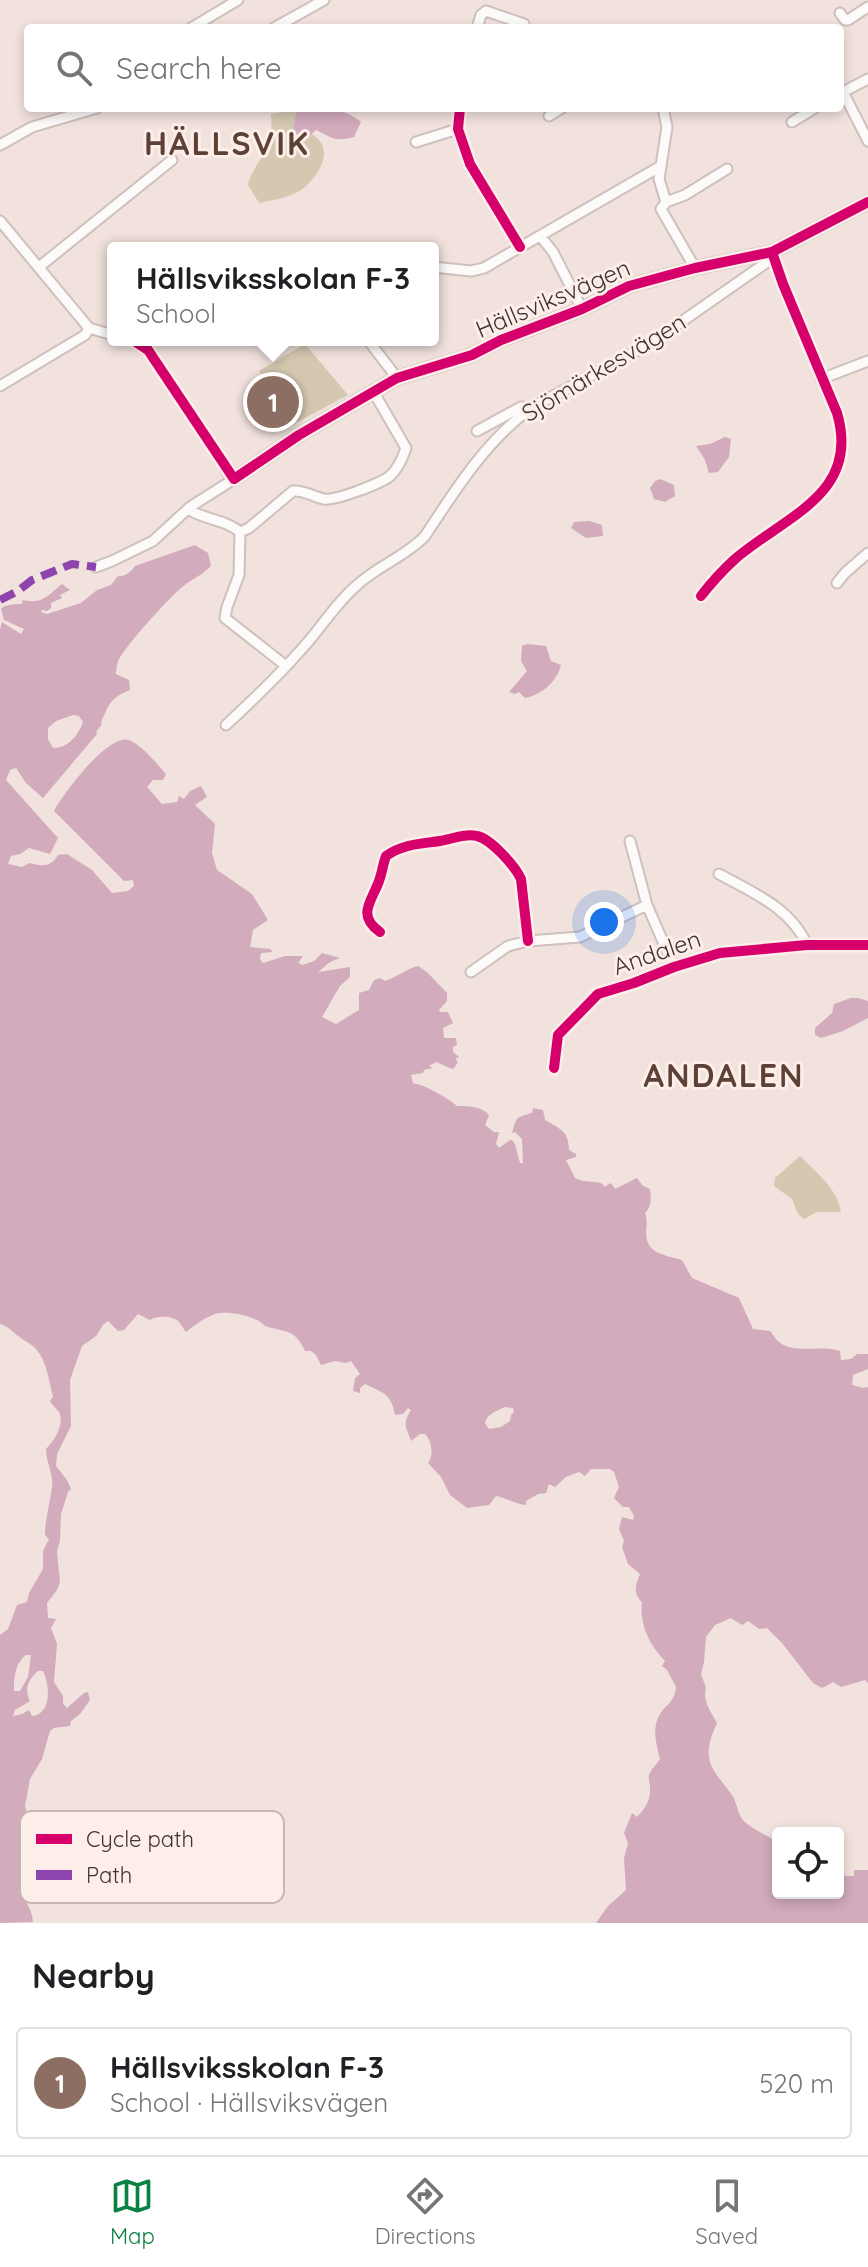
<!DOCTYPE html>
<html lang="en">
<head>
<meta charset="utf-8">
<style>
  body { margin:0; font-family:Quicksand,sans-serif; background:#f2f2f2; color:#202124 }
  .controls { position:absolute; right:24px; bottom:24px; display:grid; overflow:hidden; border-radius:8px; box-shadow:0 4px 12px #0003 }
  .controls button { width:72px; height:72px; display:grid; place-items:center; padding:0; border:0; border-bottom:2px solid #e0e0e0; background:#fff; color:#202124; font:40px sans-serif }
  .you { position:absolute; left:604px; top:922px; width:28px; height:28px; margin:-20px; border:6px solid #fff; border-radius:50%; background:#1a73e8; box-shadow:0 0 0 12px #1a73e833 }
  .badge { display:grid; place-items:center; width:52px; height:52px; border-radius:50%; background:#0b8043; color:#fff; font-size:26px; font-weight:700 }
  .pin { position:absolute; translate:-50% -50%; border:4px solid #fff; box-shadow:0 2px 8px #0006 }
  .popup { position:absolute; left:107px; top:242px; width:332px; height:104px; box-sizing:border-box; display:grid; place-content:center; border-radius:8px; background:#fff; filter:drop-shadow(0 2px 6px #0005); font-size:26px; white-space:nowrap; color:#757577 }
  .popup b { font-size:30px; color:#202124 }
  .popup::after { content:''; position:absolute; left:50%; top:100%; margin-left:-16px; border:16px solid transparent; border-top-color:#fff }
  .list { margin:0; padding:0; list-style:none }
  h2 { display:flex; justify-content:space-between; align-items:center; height:104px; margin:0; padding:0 32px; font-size:34px }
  h2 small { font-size:26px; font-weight:400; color:#757577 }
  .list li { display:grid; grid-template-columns:52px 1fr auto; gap:24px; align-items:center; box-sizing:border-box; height:112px; margin:0 16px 16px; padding:0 16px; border:2px solid #e0e0e0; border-radius:8px }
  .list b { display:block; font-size:30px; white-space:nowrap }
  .list p { margin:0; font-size:26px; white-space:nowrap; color:#757577 }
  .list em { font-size:26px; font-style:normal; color:#757577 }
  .icon { flex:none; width:44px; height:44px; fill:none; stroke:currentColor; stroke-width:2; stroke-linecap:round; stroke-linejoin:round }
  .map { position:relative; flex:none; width:868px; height:1923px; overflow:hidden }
  .search { position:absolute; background:#fff; box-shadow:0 4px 12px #0003; left:24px; right:24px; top:24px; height:88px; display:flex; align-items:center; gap:20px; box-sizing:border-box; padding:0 28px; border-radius:8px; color:#757577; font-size:30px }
  .sheet { height:232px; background:#fff }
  nav { display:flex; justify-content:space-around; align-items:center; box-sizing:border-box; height:112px; border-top:2px solid #e0e0e0; background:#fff; font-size:22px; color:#757577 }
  nav a { display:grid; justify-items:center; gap:4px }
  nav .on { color:#0b8043 }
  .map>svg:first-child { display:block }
</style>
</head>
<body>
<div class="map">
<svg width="868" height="1923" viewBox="0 0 868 1923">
  <rect width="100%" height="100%" fill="#f2e2dd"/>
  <path fill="#d5c8b1" d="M297,110L293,126C300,129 310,132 316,137C335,153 316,179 301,190C289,198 273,200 259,203L248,185C251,170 260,162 267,148C272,137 272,126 271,114Z
    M305,344L348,395L298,422L290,409L276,418L258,390L267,384L259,371Z
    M800,1156C816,1172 837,1188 841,1212H817L804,1219L798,1214L792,1199L774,1186L775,1178Z"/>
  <path fill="#d2abbd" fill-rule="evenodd" d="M303,108C324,108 345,108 361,122L354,137C333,142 333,138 316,130L304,141L298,138L293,126L297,110Z
    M725,437L731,439L729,457L718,472L709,473L705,460L696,446L710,444Z
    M660,479L674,485L675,496L665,502L654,499L650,488L655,481Z
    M589,521L602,525L603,536L586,538L571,528L574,522Z
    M195,545L208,553L211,566C203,574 195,578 186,584C171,595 126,645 118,661C117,664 116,671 116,674L129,680L130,690C110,698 110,703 101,722L102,724L96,732L97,734L43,798L26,783L16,768L10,770L6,780L58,838L50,854L29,848L20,854L11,856L8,864L22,867L29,863C42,866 50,868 58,855L67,854L92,870L112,893L128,891L134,886L133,880L124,881L54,811C63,794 108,733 129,740C142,745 156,763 166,774L163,780H153L147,787L162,804L177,802L179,796L184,799L190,791L201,786L207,797L195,805L215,824L212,853L217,870L252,894L268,920L253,930L250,947L270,949L273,952L261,953L260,959L263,963L285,956H303L298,963L303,965L314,961L322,953L340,958L330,962L318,972L350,967V977L340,986L322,1017L336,1024L359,1010V993L369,990L374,980L380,978L385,981C397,977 406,969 418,966L427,972L447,993V1001L439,1010L440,1012H448L453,1023L443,1028L444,1038H456L457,1045L453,1047V1052L459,1057L455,1059L458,1062L454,1068L452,1069L436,1062L429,1066L433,1068L424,1070L423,1073L411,1075L413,1083C427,1086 446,1097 457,1106C469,1106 481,1106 489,1115L485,1125L494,1132H499L496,1144L499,1148L510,1140H512L515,1144L520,1163H523L522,1139L515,1132L512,1133C517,1117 514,1118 532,1113L533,1108L543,1110L545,1120C560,1129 569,1131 569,1150L576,1154V1157L566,1160L575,1178C583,1183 593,1180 603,1184L604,1187L611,1183L615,1189L637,1178L643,1186L650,1189C651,1198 652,1206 645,1213C648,1221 646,1225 646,1234C647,1254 665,1255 682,1260L692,1278L739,1298L753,1329L770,1331C773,1334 775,1339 779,1342C796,1355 820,1344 840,1351L841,1360L851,1359L857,1354H868V1369L853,1375L852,1385L863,1388L868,1387V1683L865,1680L841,1687L833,1682L822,1688L813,1683L782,1643L767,1628L759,1629L748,1621L742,1625L731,1618L715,1625L706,1637L704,1662L701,1674L706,1688C702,1700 711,1712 717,1723C700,1760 711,1767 732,1795C738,1804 737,1816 746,1823C756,1831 768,1836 778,1842V1893H838V1866L841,1867L845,1876H854V1870H868V1923H596L608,1906L626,1890L624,1858L628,1843L624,1833L632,1813L637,1817C645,1809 651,1800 650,1788C650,1783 648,1779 649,1775C651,1769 657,1764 660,1759C657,1746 651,1728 660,1714C668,1702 674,1703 676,1687L667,1670L662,1666L665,1661C650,1646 639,1624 642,1602C633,1593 635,1586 640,1574L628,1564L622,1547L624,1541L619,1529L622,1517L633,1520L634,1516L629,1507H623L614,1498L619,1487L614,1472L610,1469H591L585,1476L579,1472L566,1477L555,1487L549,1484L546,1493L538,1494L526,1501V1505C515,1504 507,1498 496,1496L489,1505L467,1508L450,1495L441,1477L428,1463C434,1454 432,1442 425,1434H420L411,1441C406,1426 402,1425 411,1410L408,1408L403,1414L395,1415C391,1393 383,1393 365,1384L360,1388V1393L353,1391L355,1378L360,1374L351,1361L346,1363L335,1361L321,1365L316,1355L311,1351H305C294,1327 285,1333 265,1326C257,1316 226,1310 215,1314C204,1318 195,1325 186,1332C183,1329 182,1325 179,1322C172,1315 157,1316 150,1320L138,1314L124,1330L118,1331L108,1321L103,1325L96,1336L82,1346L70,1380L71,1426L57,1454L56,1466L67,1480L71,1489L68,1492L61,1514L60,1540L57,1552L60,1582L57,1590L47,1603L48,1618L56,1619L51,1628L57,1644L54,1682L63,1696V1704L67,1708L84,1693L88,1692L90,1700L80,1714L71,1721L70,1726L54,1728L50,1731L42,1759L30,1779L25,1806L29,1820L24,1832L25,1841L34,1851C29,1861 19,1886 24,1897C28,1906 32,1911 33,1922L0,1923V1635L8,1629L17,1605L27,1602L29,1593L43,1569V1551L49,1539C47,1537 45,1536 45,1533C44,1530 51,1494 52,1488C54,1475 46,1462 46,1449C54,1441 65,1425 59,1412C56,1408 52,1405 50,1401L53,1397C49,1382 47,1361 36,1349C32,1344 26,1342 21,1338C13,1333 10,1327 0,1324V630L2,622L21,634L24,629L4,620L1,609C5,604 17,604 22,604L23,600C41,605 49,595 62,584L70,590L60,595L62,598L51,603V608L47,611L42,610L41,612L47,614L81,603L97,590L111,585L118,576C125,577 131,572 135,566ZM73,715L79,716L83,722C78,736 68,748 53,748L48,739V728L56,721ZM505,1407L513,1408L514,1412L511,1415L510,1421L501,1427L489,1429L485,1423C487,1414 496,1411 505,1407ZM26,1655H31L28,1677L20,1691H14C14,1678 15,1663 26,1655ZM38,1671H43C50,1685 52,1714 32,1716L29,1710L22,1714L13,1716L15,1710L30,1701C24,1689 28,1680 38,1671Z
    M527,644L546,646L551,661L561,665C557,681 542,695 525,698L519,692L515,694L509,692L527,671L521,661L522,646Z
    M851,998H858L868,1001V1018L843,1031L821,1038L815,1035V1028L832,1013L834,1004Z"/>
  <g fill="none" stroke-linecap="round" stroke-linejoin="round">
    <defs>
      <path id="minor" d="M840,13L845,20H848L868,7
        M191,28L238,0
        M274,28L324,0
        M477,28L481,15L486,11L524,24
        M843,92L868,79
        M840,94L843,92L868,141
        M460,108L458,129L470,164L520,247
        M663,108L667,127L659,179L666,202L661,209L695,268
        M549,116L562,108
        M792,122L815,108
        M416,142L458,129
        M0,145L32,127L97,108
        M666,202L685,195L727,169
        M0,221L89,328L113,335
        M541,237L553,252L582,309
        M39,267L172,160
        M433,267L471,271L484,268L661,166
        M133,340L148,350L227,469
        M368,340L397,378
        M821,379L868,361
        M0,386L85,335L89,328
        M477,431L521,407L531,408
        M188,509C204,520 225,519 240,532L239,575L227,607L225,618L286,666
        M240,532L249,528L293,491C305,490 313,497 324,499C335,501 382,483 390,476C398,469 403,457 406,448L373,391
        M96,567L112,561L153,541L190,507L234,479
        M837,583L845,573L868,553
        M701,596C711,583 723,570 735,559C785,516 861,494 837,413L783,284L773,255
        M226,725C252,701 277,677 300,651C320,630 334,605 356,586C377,566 405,557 425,536C456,489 485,442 531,408L651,343L773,258
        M630,841L647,905
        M719,874C752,892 791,908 807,945
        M380,932C356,915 372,901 379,881C382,873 383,864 386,856C403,844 420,844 440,841C452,839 465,833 477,836C491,839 515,866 521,879L528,941
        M471,972L508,946L528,941L580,937L647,905L674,967
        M554,1068L558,1035L598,994L634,983L674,967L720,953L807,945H868"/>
      <path id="tertiary" d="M227,469L234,479L299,435L397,378L472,355L501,340L582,309L629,286L695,268L772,252L868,202"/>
    </defs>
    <use href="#minor" stroke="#cec0bc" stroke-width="13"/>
    <use href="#tertiary" stroke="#cec0bc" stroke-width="16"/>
    <use href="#minor" stroke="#fdfbfa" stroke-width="9"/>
    <use href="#tertiary" stroke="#fdfbfa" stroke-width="12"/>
    <path stroke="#8e44ad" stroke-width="8" stroke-dasharray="16 8" stroke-linecap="butt" d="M0,600L18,591L32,580L72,564L96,567"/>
    <defs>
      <path id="cycleway" d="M460,108L458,129L470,164L520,247
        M133,340L148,350L234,479L299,435L397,378L472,355L501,340L582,309L629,286L695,268L772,252L868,202
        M701,596C711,583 723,570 735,559C785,516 861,494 837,413L783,284L772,252
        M380,932C356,915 372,901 379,881C382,873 383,864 386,856C403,844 420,844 440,841C452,839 465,833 477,836C491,839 515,866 521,879L528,941
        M554,1068L558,1035L598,994L634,983L674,967L720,953L807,945H868"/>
    </defs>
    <use href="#cycleway" stroke="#fdeee9" stroke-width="15"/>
    <use href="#cycleway" stroke="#d6006c" stroke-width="10"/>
  </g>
  <g text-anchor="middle" stroke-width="6" stroke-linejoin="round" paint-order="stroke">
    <g font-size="24" fill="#41332e" stroke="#fdeee9">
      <text transform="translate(553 299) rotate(-23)" y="8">Hällsviksvägen</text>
      <text transform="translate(604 368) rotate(-31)" y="8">Sjömärkesvägen</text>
      <text transform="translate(657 953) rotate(-19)" y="8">Andalen</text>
    </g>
    <g font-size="32" font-weight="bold" letter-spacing="2" fill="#5d4036" stroke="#fdeee9">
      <text x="227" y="155">HÄLLSVIK</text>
      <text x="724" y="1087">ANDALEN</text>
    </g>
  </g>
  <rect x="20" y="1811" width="264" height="92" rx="12" fill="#fdeee9" stroke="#c5b6b1" stroke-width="2"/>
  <rect x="36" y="1834" width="36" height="10" fill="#d6006c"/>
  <rect x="36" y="1870" width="36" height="10" fill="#8e44ad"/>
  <g font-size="22" fill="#41332e">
    <text x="86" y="1847">Cycle path</text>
    <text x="86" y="1883">Path</text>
  </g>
</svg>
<div class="controls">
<button><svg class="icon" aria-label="locate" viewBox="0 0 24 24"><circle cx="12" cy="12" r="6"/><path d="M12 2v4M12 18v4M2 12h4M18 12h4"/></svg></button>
</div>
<div class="you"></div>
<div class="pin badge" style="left:273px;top:402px;background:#8d6e63">1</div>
<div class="popup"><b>Hällsviksskolan F-3</b>School</div>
<div class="search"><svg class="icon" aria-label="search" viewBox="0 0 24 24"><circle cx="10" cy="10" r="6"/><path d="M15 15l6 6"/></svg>Search here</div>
</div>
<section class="sheet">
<h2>Nearby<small></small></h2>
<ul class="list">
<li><span class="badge" style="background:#8d6e63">1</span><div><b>Hällsviksskolan F-3</b><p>School · Hällsviksvägen</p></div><em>520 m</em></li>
</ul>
</section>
<nav>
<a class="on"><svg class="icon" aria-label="map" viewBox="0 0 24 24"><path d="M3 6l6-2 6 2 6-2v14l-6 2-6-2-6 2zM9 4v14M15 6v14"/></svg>Map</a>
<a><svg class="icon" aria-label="directions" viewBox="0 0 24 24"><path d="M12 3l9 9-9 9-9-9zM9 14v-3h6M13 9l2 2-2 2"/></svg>Directions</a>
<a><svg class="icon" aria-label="saved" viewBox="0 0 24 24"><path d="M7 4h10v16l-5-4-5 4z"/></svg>Saved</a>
</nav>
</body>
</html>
